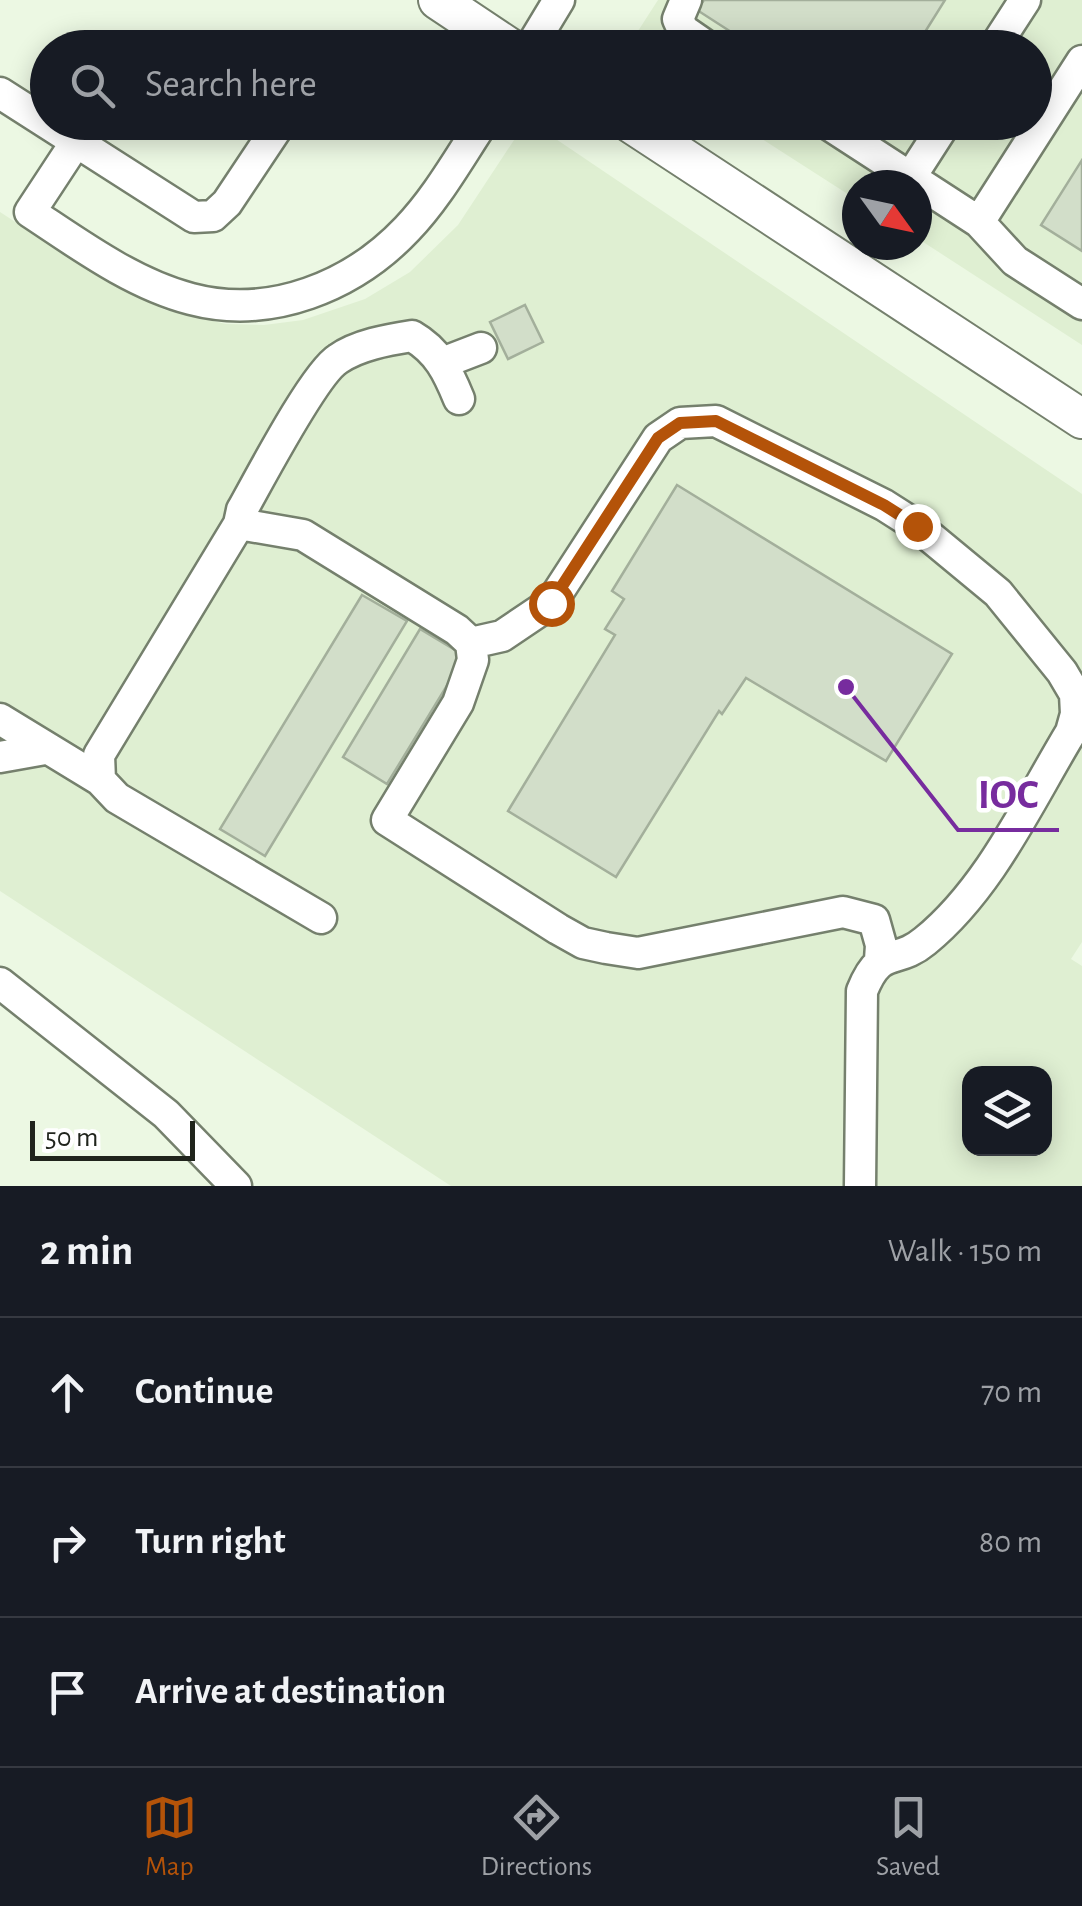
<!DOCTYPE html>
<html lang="en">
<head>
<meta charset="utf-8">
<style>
  body { margin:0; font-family:"Alegreya Sans",sans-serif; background:#20242c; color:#f1f3f6 }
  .controls { position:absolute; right:30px; bottom:30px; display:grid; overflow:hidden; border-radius:20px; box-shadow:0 5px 25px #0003 }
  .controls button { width:90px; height:90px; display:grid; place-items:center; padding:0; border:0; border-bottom:2px solid #363941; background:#171b24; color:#f1f3f6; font:50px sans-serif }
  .compass { position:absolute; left:842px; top:170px; width:90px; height:90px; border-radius:50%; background:#171b24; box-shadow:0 5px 25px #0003; rotate:123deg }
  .scale { position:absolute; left:30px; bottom:25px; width:165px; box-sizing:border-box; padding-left:10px; border:5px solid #20241c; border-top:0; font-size:28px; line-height:35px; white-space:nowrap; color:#20241c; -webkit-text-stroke:8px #fff; paint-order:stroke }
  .stop { position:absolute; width:30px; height:30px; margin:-22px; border:8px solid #b45309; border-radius:50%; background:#fff }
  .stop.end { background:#b45309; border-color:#fff; box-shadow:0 2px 10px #0008 }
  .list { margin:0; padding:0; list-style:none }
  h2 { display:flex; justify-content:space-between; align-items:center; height:130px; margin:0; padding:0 40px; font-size:42px }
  h2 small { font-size:32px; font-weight:400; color:#9ea1a6 }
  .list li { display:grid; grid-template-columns:65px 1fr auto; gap:30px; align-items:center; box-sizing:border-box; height:150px; padding:0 40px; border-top:2px solid #363941 }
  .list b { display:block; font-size:38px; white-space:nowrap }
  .list em { font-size:32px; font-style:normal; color:#9ea1a6 }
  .icon { flex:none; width:55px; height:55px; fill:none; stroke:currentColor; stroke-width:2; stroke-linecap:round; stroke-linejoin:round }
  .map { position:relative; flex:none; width:1082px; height:1186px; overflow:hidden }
  .search { position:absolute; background:#171b24; box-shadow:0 5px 25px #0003; left:30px; right:30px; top:30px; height:110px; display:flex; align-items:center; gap:25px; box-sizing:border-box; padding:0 35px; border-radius:55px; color:#9ea1a6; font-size:38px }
  .sheet { height:580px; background:#171b24 }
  nav { display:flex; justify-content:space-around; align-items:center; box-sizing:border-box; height:140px; border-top:2px solid #363941; background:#171b24; font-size:28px; color:#9ea1a6 }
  nav a { display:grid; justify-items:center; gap:5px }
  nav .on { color:#b45309 }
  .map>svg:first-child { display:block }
</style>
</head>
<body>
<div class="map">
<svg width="1082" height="1186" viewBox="0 0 1082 1186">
  <rect width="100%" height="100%" fill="#ecf8e3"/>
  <path fill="#dfefd2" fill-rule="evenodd" d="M658,0H1082V345L917,238V185H857V200L737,123L1034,122V48H627Z
    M544,131L1082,494V942L1071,959L1082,966V1186H451L0,891V212L110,284L165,310L226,324L264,325L303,320L365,299L410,272L458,225L516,137ZM970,1074H1044V1148H970Z"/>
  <path fill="#d2dec9" stroke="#a3af9b" stroke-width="2.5" d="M704,0H945L915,48H756L697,10Z
    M873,122H898L891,134Z
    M1082,160V251L1041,225Z
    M525,305L543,342L508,359L490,322Z
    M677,485L952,654L886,761L746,678L722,714L719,711L616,877L508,811L615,635L605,629L624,599L612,591Z
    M362,595L407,621L265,856L220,829Z
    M420,629L465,656L387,784L343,757Z"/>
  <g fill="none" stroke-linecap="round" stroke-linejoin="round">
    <defs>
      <path id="minor" d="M686,0L678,19L683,30L709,48
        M530,48L559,0
        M994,48L1025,0
        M0,93L194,217L213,216L227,203L281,122
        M825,122L979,222L1015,261L1082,304
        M76,142L30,212C80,245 133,284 191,299C271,320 353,286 407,229C437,198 459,158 483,122
        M910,178L946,122
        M979,222L1082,61
        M442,363L481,348
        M239,524L242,510C259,480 314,374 338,359C358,345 387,340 412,336C438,351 448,372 459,399
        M471,643L502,636L551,603L658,438L680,423L716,421L884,505L917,526L998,593L1062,672L1075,694L1076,714L1071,732C1028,803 990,888 925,941C895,966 881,944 862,991L860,1186
        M0,719L100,780L117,798L321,918
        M0,757L45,749
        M100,780L99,755L239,524L303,535L457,630L471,643L473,660L458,703L387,820L558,929L583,943L606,948L638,953L843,912L874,920L881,945L880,960
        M0,983L166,1114L236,1186"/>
      <path id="major" d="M438,0L510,48
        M629,122L1082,419"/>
    </defs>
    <use href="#minor" stroke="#75806d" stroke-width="35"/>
    <use href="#major" stroke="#75806d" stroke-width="42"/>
    <use href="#minor" stroke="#fff" stroke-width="30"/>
    <use href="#major" stroke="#fff" stroke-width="38"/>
  </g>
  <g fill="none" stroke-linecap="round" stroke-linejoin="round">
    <path stroke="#b45309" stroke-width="12" d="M551,603L658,438L680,423L716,421L884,505L917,526"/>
  </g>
  <path fill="none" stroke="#772c9e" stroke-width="4" d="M846 687L958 830H1059"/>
  <circle fill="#772c9e" stroke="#fff" stroke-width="4" cx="846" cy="687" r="10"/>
  <g font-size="42" text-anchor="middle" font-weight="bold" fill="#772c9e" stroke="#fff" stroke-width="9" stroke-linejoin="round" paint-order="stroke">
    <text x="1008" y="808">IOC</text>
  </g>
</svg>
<div class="controls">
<button><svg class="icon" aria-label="layers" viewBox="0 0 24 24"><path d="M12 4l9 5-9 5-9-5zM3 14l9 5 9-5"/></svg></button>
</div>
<svg class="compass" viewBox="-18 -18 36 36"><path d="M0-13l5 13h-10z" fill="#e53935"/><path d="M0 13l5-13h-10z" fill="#9ea1a6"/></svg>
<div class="scale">50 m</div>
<div class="stop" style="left:551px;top:603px"></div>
<div class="stop end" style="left:917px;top:526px"></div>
<div class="search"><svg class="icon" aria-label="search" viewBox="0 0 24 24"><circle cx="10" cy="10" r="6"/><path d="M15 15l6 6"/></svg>Search here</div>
</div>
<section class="sheet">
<h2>2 min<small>Walk · 150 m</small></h2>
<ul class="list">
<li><svg class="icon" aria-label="ahead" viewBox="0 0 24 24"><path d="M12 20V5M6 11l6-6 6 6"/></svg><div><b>Continue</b></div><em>70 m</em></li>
<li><svg class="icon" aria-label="right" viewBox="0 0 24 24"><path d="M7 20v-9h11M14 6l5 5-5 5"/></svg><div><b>Turn right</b></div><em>80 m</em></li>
<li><svg class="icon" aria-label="arrive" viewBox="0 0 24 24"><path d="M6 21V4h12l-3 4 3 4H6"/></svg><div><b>Arrive at destination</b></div></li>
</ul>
</section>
<nav>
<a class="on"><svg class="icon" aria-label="map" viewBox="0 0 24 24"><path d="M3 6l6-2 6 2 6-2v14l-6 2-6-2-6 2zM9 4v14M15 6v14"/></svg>Map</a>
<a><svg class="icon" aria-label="directions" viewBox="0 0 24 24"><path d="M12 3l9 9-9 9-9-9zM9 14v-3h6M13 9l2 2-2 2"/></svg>Directions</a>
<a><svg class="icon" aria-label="saved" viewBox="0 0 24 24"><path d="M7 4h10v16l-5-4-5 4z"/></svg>Saved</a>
</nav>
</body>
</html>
